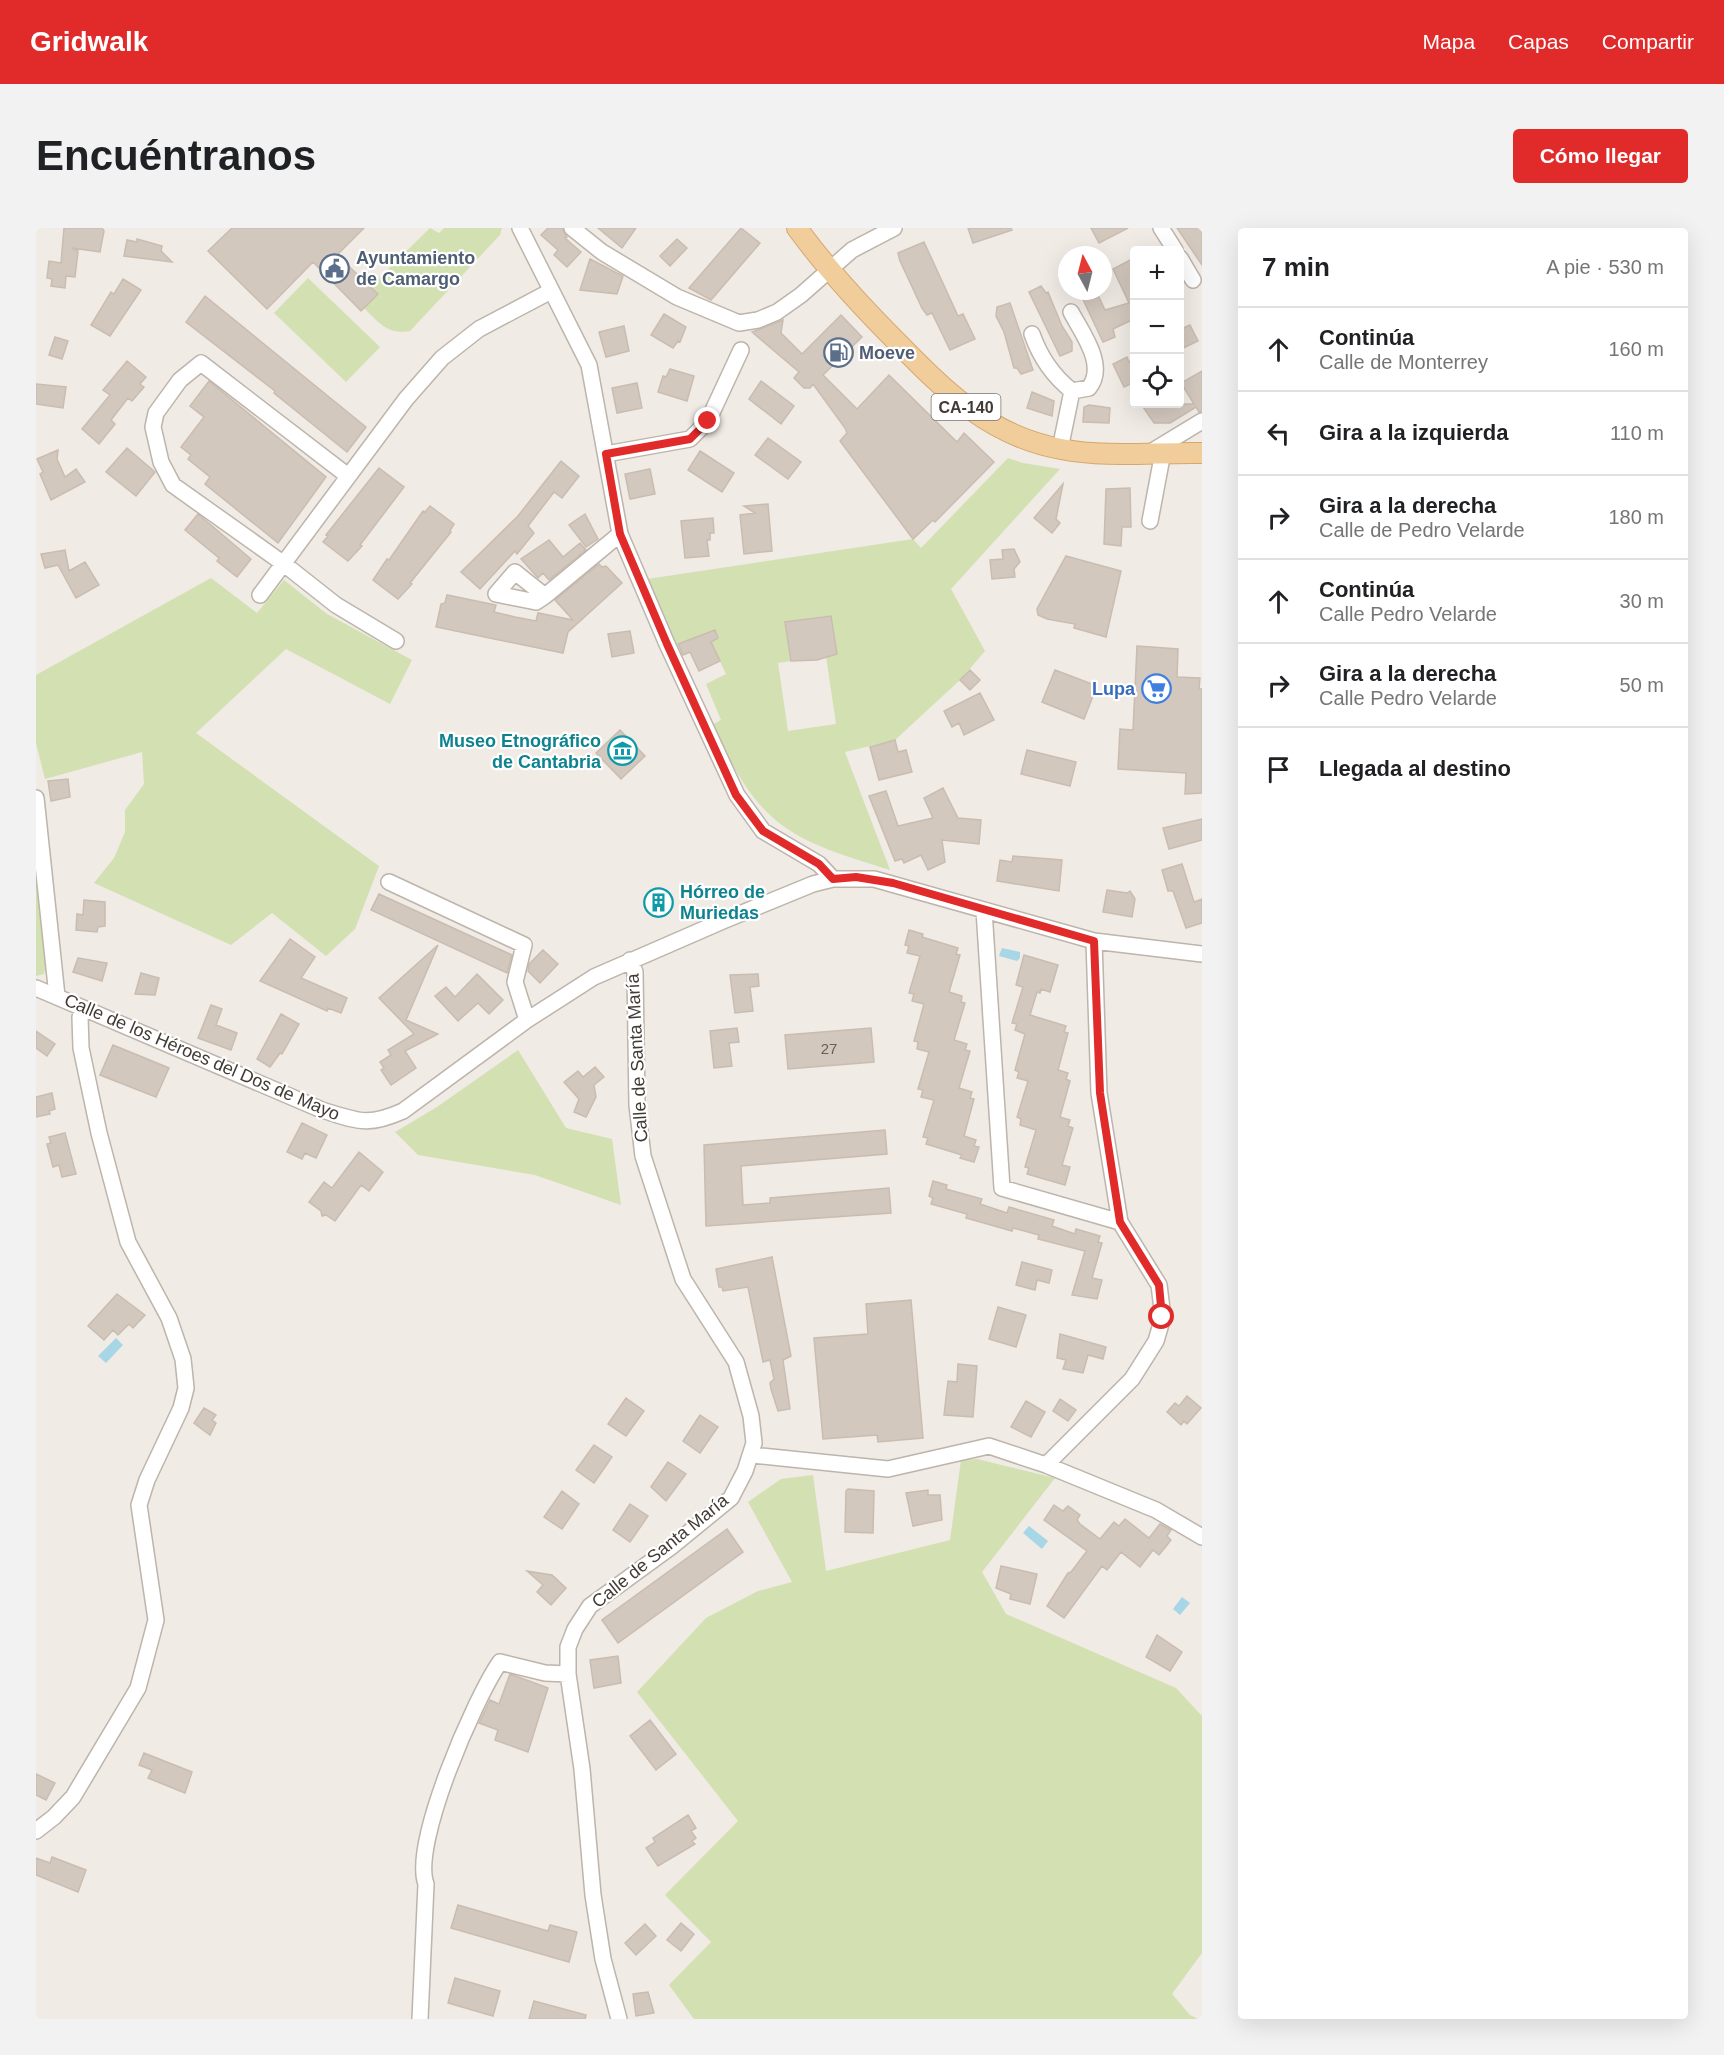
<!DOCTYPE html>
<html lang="es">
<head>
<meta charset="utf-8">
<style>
  body { margin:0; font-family:Helvetica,sans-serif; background:#f2f2f2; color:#202124 }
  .controls { position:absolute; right:18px; top:18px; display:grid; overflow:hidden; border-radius:6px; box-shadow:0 6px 24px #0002 }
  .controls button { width:54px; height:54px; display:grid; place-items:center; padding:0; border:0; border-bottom:2px solid #e0e0e0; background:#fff; color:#202124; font:30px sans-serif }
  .compass { position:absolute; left:1022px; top:18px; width:54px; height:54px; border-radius:50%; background:#fff; box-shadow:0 6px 24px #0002; rotate:353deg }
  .stop { position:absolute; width:18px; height:18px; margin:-14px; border:4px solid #e12b2b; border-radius:50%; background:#fff }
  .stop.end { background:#e12b2b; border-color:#fff; box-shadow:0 2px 6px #0008 }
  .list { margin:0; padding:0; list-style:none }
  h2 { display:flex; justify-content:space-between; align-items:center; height:78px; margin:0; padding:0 24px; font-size:26px }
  h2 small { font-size:20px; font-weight:400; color:#757577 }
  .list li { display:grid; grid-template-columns:39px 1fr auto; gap:18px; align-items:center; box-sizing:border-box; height:84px; padding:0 24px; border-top:2px solid #e0e0e0 }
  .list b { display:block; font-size:22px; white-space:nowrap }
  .list p { margin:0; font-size:20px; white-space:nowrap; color:#757577 }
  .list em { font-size:20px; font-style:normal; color:#757577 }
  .icon { flex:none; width:33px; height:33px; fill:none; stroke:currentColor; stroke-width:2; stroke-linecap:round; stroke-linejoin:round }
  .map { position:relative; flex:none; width:1166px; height:1791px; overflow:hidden; border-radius:6px }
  header { display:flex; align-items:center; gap:36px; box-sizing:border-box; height:84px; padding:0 30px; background:#e12b2b; color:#fff }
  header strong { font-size:28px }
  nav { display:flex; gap:33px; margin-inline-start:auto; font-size:21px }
  .intro { display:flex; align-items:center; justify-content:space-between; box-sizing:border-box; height:144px; padding:0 36px }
  h1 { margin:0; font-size:42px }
  .button { padding:15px 27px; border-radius:6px; background:#e12b2b; color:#fff; font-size:21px; font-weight:700 }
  main { display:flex; gap:36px; padding:0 36px }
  aside { flex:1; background:#fff; border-radius:6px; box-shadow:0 6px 24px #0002 }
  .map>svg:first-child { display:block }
</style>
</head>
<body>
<header>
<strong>Gridwalk</strong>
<nav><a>Mapa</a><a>Capas</a><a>Compartir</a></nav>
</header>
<div class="intro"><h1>Encuéntranos</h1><a class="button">Cómo llegar</a></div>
<main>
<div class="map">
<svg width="1166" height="1791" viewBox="0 0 1166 1791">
  <rect width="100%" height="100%" fill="#f0ebe5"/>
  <path fill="#d2e0b2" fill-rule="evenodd" d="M394,0L403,5L408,0H466L464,7L374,103C352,107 343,95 328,80L342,66L335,58Z
    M272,50L344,119L310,154L238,85Z
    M972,230L987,235L1024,241L915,361L949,423L924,452L859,512L809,524L854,642C749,610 725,599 676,497L685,492L670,456L690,446L671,406L639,416L611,351L877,311L885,320ZM789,388L795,389L800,425L790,428L800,496L752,503L742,435L755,433L750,394Z
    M175,350L221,385L248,352L291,386L376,432L354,476L250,421L160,505L343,638L319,701L290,728L236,685L195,717L58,655L78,630L89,604V582L108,556L106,524L9,551L0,515V447Z
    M0,625L11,733L8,746L0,748Z
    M482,822L530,900L576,911L585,977L499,947L382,927L359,904L401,879Z
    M941,1231L1019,1250L946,1344L970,1386L1140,1460L1166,1488V1725L1136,1766L1154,1787L1162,1791H658L633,1757L675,1714L629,1667L702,1593L601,1464L670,1390L722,1363L756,1354L712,1274L745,1251L777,1247L790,1343L914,1312L925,1232Z"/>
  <path fill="#a7d6e7" d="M966,720L984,724V730L981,733L963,728Z
    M80,1110L87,1117L70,1135L62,1128Z
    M993,1298L1012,1313L1006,1321L987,1305Z
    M1146,1369L1154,1375L1144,1387L1137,1381Z"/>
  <path fill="#d3c8be" stroke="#cabcb0" stroke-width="1.5" d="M28,0H66L68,3L64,24L36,20L42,23L39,49L30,48L29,60L15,58L16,51L11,50L13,33L25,35Z
    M196,0H328L301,27L342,66L325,83L277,34L231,81L172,23Z
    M512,0H526L531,9L529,10L545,24L531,39L518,27L522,22L505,7Z
    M562,0H600L586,20Z
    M705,0L724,15L675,72L653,60Z
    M932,0H975L976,2L937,15Z
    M1055,0H1092L1063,15Z
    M1141,0H1166V37Z
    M101,11L126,18L125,23L136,34L88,28L91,12L101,14Z
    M641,11L651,20L634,38L624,28Z
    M888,14L922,88L927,86L939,111L914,122L896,85L891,87L886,80L864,33L862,25Z
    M1098,30V91L1077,101L1079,109L1067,114L1043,63H1060L1069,82L1093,75L1077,41Z
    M554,31L587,48L581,66L544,62Z
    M87,51L105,62L74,108L55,97L75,64L78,66Z
    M1005,58L1010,65L1012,64L1026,98L1036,114V123L1024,128L993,64Z
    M169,68L330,199L311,224L238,165L239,163L150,94Z
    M974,75L997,142L985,146L981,140H978L968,104L960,88L961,79Z
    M628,86L650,99L644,114L642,113L637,120L615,107Z
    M805,87L826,109L787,147L821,181L853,147L921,214L928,205L958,234L899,294L897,292L877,311L804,213L811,205L809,200L777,156L774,160H768L758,150L763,144L716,104L747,92L745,105L766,126Z
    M1154,97L1162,113L1143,122V102Z
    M588,98L593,123L570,129L563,104Z
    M19,109L32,113L26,131L13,127Z
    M1091,129L1093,134L1098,131V154L1088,159L1077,136Z
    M91,133L110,149L104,156L108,159L96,173L92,170L75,192L79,196L63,216L46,201L74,167L67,162Z
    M634,141L658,148L651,173L622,164L627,148L630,149Z
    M1166,143V183L1163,184L1160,179L1134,195H1118L1105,176H1158L1145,155Z
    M173,153L290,249L242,315L169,256L174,249L152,231L155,227L145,219L168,189L154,178Z
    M725,153L758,178L745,196L713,171Z
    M601,155L606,180L581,185L576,160Z
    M0,156L30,159L27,180L0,176Z
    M996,164L1018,173L1016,188L991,180Z
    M1053,177L1074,180L1073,195L1047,194L1048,179Z
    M732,210L765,234L752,251L719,227Z
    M91,220L119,244L100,268L70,244Z
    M22,222L21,231L29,249L40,241L49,254L15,272L4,246L7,244L1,231Z
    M664,223L698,245L686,264L652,242Z
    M525,233L543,248L526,270L518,264L492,298L498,305L481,326L479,323L444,361L425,344L482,288Z
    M343,240L368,259L324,317L326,318L312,333L287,314L292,308L290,307Z
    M614,241L619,266L594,271L589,246Z
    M1027,256L1020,291L1024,295L1016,305L998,290Z
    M1094,260L1095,299H1086L1085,318L1068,316L1070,261Z
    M732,276L736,323L708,326L704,287L719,285L708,278Z
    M394,278L418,296L414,303L415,304L374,355L376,356L362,371L337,352L351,331L353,332L387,283L389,284Z
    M162,286L215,331L201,349L181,333L183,330L149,302Z
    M549,286L562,311L550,319L533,297Z
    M677,290L678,305H674V312H671L673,328L649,330L645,293Z
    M513,312L527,329L544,315L550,322L513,352L507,345L502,350L485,331Z
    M978,321L984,334L978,341L979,349L956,351L954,332L967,331L966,322Z
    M29,322L33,343L49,334L63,357L40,370L22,337L9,340L5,326Z
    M1030,328L1085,343L1070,409L1038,400L1039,396L1011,391L1002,387L1001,381Z
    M563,336L566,339L570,338L586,355L532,404L527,425L400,399L405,376L409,375L411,367L460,377L458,384L479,389L500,393L502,385L537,392L519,372Z
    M795,388L801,426L781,432L755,433L749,394Z
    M679,402L682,410L675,414L684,433L663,443L654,424L647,427L642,416Z
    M594,403L598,425L576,429L572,406Z
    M1101,418L1142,421L1141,449L1164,450L1163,461H1166V565L1149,566L1150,545L1082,541L1084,501L1097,502Z
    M934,442L944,452L934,462L924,452Z
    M1019,442L1061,458L1048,491L1006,474Z
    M944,465L958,492L928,507L923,495L916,499L908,483Z
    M584,502L609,528L585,551L560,525Z
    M859,512L862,524L870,522L876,544L843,552L834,519Z
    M991,522L1040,534L1034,558L985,546Z
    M32,551L34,569L15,573L12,553Z
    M907,560L922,590L945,592L943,616L906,612L909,634L892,642L885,627L868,635L866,631L859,633L833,568L850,563L862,598L897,590L888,570Z
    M1166,591V612L1133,621L1127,600Z
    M977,628L1026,632L1023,663L961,653L964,632L976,634Z
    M1146,636L1158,674L1166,671V695L1150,700L1137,663H1132L1126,642Z
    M1071,662L1091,665L1094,663L1099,671L1096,689L1067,684Z
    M343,666L476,727L471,745L335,682Z
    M48,672L69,674V698L62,699L61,704L40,702L41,686L47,687Z
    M873,702L887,706L886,709L922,720L920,726L924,727L913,764L926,768L925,774L929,775L918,812L931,816L929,822L934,823L923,860L936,864L934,870L938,871L928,908L940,912L938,918L943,919L938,934L924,930L926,927L890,916L892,910L887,909L898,872L885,869L887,862L882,861L893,824L881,821L882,814L878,813L888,776L876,773L878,766L873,765L884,728L871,725L873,718L869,717Z
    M254,711L279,729L265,750L311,770L305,785L292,780L291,783L224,753Z
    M402,717L370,792L402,806L369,823L380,840L355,857L345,842L348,840L344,834L355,827L352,822L378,806L343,770Z
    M507,722L522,736L504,755L492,743L493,736Z
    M988,727L1022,737L1014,764L1005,761L1004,765L1001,764L994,787L1030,798L1028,804L1032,805L1022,842L1032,845L1030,851L1034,853L1024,889L1034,892L1032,898L1037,900L1026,937L1034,939L1029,957L991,946L993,940L989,939L1000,902L984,897L985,891L981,889L992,853L981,850L983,844L979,842L989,806L979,802L981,796L976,795L987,759L980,757Z
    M42,730L71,735L66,753L37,744Z
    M105,745L123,750L119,767L99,766Z
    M441,746L467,772L453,786L442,775L422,793L399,768L410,759L419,769Z
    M722,746L723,758L714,759L717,783L699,785L694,747Z
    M175,777L186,781L180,797L201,805L195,822L162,810Z
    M245,786L263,796L246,826L244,825L234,839L221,831Z
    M701,800L703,814L693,815L696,838L678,840L674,803Z
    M835,800L838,834L752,841L749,807Z
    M0,803L19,816L11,828L0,820Z
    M77,817L133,840L120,869L64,847Z
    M559,839L568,849L558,857L560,869L550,889L538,884L543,871L528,854L542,843L547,849Z
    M16,865L19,881L13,883L14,886L0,889V869Z
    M266,895L291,907L280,930L269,925L266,931L251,924Z
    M849,902L851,926L705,938L707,977L734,975V970L853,960L855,985L670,998L668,917Z
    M29,905L40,946L26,949L23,937L17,939L11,916L15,915L13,909Z
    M323,924L347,944L333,963L325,957L299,993L290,987L286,988L285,983L273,974L288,954L296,960Z
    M897,953L911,957L910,961L946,971L944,976L971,985L973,979L1018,992L1016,998L1039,1006L1040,1001L1064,1008L1062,1014L1066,1015L1056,1050L1066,1052L1061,1071L1036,1067L1049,1023L1002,1011L1003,1007L977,1000L976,1003L930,990L931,986L895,976L897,970L893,968Z
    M736,1029L755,1128L747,1132L754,1181L742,1183L735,1161L734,1155L738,1151L734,1132L727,1134L712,1059L687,1063L686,1059H683L680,1041Z
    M986,1034L1016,1042L1013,1055L1001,1052L999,1062L980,1057Z
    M81,1066L109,1087L97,1100L93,1096L82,1107L77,1102L68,1112L52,1098Z
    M875,1072L887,1210L842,1214L841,1207L787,1211L778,1110L832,1106L830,1076Z
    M962,1079L990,1087L980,1119L953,1111Z
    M1024,1106L1070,1119L1067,1131L1052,1127L1047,1145L1027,1141L1030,1132L1021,1130Z
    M922,1136L941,1138L937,1189L908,1187L912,1153L921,1154Z
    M1151,1168L1165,1180L1151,1196L1148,1193L1145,1197L1131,1184L1139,1175L1143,1178Z
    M590,1170L608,1183L590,1208L572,1196Z
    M1024,1171L1040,1182L1032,1193L1017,1183Z
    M990,1173L1009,1184L995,1209L975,1199Z
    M168,1180L180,1187L176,1192L180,1195L174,1207L158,1195Z
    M664,1187L682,1199L664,1225L647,1213Z
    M558,1217L576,1229L558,1255L540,1242Z
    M632,1234L650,1246L630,1273L615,1259Z
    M812,1261L838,1263L837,1305L809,1304L810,1263Z
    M892,1262V1267H904L906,1292L877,1298L870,1265Z
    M526,1263L543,1276L526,1301L508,1289Z
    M594,1276L612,1288L594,1314L577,1302Z
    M1018,1277L1027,1283L1032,1278L1044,1287L1041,1292L1044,1296L1064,1311L1078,1294L1083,1298L1089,1291L1113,1310L1124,1296L1135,1302L1131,1308L1135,1312L1123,1327L1117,1322L1104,1339L1085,1324L1071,1342L1066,1338L1028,1390L1011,1378L1032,1345L1035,1344L1051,1323L1008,1292Z
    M691,1301L707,1324L582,1415L566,1392Z
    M965,1338L1001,1346L994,1376L974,1371L975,1366L960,1360Z
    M491,1343L516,1347L530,1360L515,1377L501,1364L507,1357Z
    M1121,1407L1146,1424L1134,1443L1110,1429Z
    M582,1428L585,1455L558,1460L554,1432Z
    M474,1446L512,1460L492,1524L459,1512L462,1502L443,1495L454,1472L463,1476Z
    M614,1492L640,1526L620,1542L594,1508Z
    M108,1525L156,1544L149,1565L112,1550L116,1542L103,1537Z
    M0,1546L19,1555L10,1572L0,1567Z
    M652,1587L660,1600L655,1603L660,1610L656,1613L659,1616L622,1638L610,1620L619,1614L617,1610Z
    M16,1629L50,1642L42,1664L0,1647V1630L14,1635Z
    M422,1677L512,1703L514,1697L541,1704L533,1734L415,1700Z
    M645,1695L658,1706L645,1723L631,1712Z
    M609,1696L620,1708L600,1727L589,1715Z
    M419,1750L464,1763L457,1788L412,1775Z
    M612,1764L618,1785L600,1788L597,1766Z
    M498,1773L550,1787L549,1791H493Z"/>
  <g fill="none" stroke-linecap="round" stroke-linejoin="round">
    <defs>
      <path id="minor" d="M484,0L553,137L584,306L631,416L701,567L727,603L783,636L797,651
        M536,0L566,24L641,69L703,95L722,92L741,84L765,67L816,22L858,0
        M1125,0L1139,22
        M1144,30L1157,52
        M996,106C1004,129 1017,148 1036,163L1053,160C1071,137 1046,105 1035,84
        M1024,221L1036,163
        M1115,224L1166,193
        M570,226L654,211L672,193L705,122
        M312,248L165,135L144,152L120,185L117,199L125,234L137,257L248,336L300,377L360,413
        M1114,293L1127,224
        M224,367L370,171L406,130L443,101L515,63
        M509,368L479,344L460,366L500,374L509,368L584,306
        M0,570L21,768
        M353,654L488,717L479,754L491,792
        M948,682L966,960L1084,994
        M0,760L286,882C322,893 331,899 367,883L491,792L558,749L689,692L777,656L797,651H838L1058,713L1166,726
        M716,1227L852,1241L953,1218L1010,1237L1120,1282L1166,1309
        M1010,1237L1096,1151L1120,1113L1127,1089L1123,1057L1084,994L1063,865L1058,713
        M0,1603L18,1589L37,1569L102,1460L120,1392L103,1277L111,1252L145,1180L150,1160L147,1131L133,1090L92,1014L63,905L45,820L44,789L47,780
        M384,1791L390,1656C375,1616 439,1470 464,1434L509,1445L532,1446
        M583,1791L567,1731L557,1667L546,1541L532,1446V1419L539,1401L554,1378L635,1319L695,1270L709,1243L718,1215L715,1188L700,1134L647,1051L607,928L601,877L599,744L594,732"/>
      <path id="major" d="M761,0C791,41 824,77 860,113C909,163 953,208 1025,221C1070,230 1119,224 1166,225"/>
    </defs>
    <use href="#minor" stroke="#bdb4ab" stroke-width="18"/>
    <use href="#major" stroke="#d5a76e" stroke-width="22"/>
    <use href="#minor" stroke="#fff" stroke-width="15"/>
    <use href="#major" stroke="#f2cd9c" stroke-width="20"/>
  </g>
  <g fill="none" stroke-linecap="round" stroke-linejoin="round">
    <path stroke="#e12b2b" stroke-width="8" d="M672,193L654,211L570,226L584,306L631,416L700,567L727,603L783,636L797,651L820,649L857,655L1058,713L1064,865L1084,994L1123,1057L1126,1089"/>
  </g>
  <defs>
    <symbol id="civic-ring" viewBox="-11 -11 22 22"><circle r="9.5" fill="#fff" stroke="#5c6f8a" stroke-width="1.5"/><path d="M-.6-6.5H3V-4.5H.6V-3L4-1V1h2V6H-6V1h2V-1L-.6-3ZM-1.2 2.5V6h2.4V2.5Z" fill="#5c6f8a"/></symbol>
    <symbol id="fuel-ring" viewBox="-11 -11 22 22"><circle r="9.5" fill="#fff" stroke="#5c6f8a" stroke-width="1.5"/><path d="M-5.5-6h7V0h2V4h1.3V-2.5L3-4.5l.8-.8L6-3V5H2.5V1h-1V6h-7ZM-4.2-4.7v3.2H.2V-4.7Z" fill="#5c6f8a"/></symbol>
    <symbol id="supermarket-ring" viewBox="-11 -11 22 22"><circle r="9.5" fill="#fff" stroke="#3f7fe0" stroke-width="1.5"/><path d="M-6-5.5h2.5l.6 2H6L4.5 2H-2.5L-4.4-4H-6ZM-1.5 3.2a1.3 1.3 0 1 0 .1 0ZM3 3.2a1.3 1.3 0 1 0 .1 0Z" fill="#3f7fe0"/></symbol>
    <symbol id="museum-ring" viewBox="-11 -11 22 22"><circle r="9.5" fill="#fff" stroke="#0f9aa8" stroke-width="1.5"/><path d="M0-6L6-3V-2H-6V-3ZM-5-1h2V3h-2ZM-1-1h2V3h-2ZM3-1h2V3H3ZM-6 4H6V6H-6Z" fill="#0f9aa8"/></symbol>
    <symbol id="building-ring" viewBox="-11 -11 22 22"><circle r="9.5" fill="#fff" stroke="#0f9aa8" stroke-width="1.5"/><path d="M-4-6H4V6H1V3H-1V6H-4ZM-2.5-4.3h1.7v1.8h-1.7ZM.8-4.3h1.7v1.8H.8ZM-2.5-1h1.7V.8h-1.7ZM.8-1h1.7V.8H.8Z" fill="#0f9aa8"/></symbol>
  </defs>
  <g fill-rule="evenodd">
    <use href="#civic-ring" x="282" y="24" width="33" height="33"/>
    <use href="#fuel-ring" x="786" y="108" width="33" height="33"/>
    <use href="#supermarket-ring" x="1104" y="444" width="33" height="33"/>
    <use href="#museum-ring" x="570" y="506" width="33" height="33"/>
    <use href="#building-ring" x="606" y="658" width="33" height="33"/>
  </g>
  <g text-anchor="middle" stroke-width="4.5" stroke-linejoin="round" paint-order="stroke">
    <g font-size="15" fill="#665e57">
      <text x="793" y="826">27</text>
    </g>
    <rect fill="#fff" stroke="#7b7672" stroke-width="1.5" x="895.5" y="166" width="69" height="26" rx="4.5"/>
    <g font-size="16" font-weight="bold" fill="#423b35">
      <text x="930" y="185">CA-140</text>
    </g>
    <g font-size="18" font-weight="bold" fill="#4e5e75" stroke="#fff" text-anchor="start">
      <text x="320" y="36">Ayuntamiento<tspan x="320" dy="21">de Camargo</tspan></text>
      <text x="823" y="131">Moeve</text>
    </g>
    <g font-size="18" font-weight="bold" fill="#366cbe" stroke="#fff" text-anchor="end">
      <text x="1099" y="467">Lupa</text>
    </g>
    <g font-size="18" font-weight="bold" fill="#0d838f" stroke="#fff" text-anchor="end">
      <text x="565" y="519">Museo Etnográfico<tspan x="565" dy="21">de Cantabria</tspan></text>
      <text x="644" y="670" text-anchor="start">Hórreo de<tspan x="644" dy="21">Muriedas</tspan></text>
    </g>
    <g font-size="18" fill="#423b35" stroke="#fff">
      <text transform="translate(166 829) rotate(23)" y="6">Calle de los Héroes del Dos de Mayo</text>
      <text transform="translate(601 830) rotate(-93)" y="6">Calle de Santa María</text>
      <text transform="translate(624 1323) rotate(-39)" y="6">Calle de Santa María</text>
    </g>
  </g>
</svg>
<div class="controls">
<button>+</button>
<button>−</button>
<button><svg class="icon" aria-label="locate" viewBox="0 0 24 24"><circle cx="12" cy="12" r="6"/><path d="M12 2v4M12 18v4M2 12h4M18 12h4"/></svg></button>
</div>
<svg class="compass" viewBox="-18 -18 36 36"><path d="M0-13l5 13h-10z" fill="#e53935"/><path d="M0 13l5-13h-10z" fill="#757577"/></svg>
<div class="stop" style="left:1126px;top:1089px"></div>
<div class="stop end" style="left:672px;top:193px"></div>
</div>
<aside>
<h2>7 min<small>A pie · 530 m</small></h2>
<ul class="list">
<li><svg class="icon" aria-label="ahead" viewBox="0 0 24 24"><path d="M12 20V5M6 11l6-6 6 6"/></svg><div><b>Continúa</b><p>Calle de Monterrey</p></div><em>160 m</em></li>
<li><svg class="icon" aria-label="left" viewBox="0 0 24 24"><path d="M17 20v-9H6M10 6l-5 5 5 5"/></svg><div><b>Gira a la izquierda</b></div><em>110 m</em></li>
<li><svg class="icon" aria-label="right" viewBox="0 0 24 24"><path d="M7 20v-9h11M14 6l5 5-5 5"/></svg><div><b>Gira a la derecha</b><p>Calle de Pedro Velarde</p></div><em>180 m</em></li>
<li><svg class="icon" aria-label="ahead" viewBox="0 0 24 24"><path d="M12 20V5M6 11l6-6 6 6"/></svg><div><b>Continúa</b><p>Calle Pedro Velarde</p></div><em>30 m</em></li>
<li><svg class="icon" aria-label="right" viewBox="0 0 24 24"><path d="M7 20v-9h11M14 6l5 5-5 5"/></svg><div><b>Gira a la derecha</b><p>Calle Pedro Velarde</p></div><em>50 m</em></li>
<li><svg class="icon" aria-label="arrive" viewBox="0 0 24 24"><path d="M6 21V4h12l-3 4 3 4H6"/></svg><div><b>Llegada al destino</b></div></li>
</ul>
</aside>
</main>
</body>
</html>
